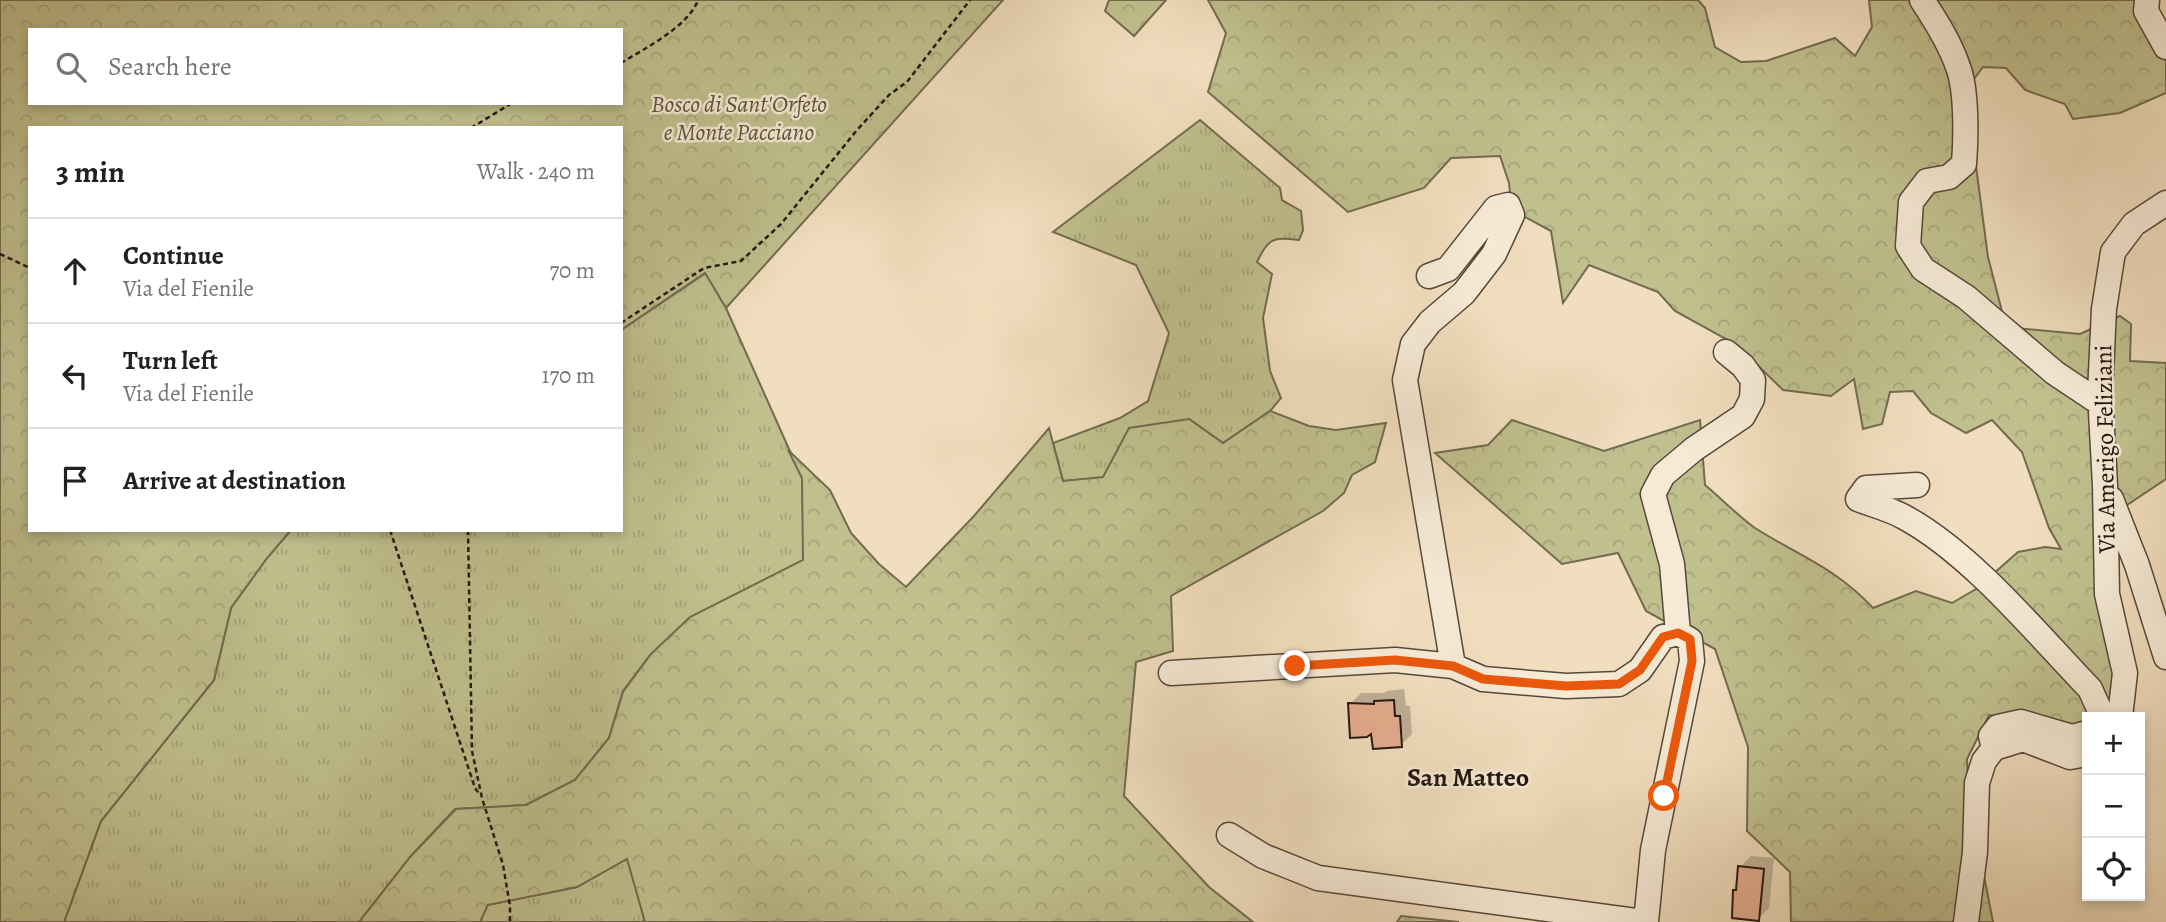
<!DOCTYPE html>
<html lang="en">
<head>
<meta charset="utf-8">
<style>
  body { margin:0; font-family:Alegreya,serif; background:#f6f6f6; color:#202124 }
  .controls { position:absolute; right:21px; bottom:21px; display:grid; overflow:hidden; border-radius:0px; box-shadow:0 4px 10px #0003 }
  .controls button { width:63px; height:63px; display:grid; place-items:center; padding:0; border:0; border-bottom:2px solid #e0e0e0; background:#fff; color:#202124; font:35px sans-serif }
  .stop { position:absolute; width:21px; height:21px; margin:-16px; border:5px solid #ea580c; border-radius:50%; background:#fff }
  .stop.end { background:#ea580c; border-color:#fff; box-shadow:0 2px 7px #0008 }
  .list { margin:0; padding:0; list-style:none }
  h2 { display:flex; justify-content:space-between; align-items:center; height:91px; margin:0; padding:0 28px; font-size:30px }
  h2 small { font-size:23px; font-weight:400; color:#757577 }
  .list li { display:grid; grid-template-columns:46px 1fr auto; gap:21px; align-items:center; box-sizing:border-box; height:105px; padding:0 28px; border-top:2px solid #e0e0e0 }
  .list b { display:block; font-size:26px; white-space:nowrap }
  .list p { margin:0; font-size:23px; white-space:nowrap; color:#757577 }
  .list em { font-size:23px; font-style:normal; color:#757577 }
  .icon { flex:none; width:38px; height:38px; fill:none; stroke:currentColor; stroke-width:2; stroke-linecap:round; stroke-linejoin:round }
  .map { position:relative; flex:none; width:2166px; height:922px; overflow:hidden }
  .search { position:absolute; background:#fff; box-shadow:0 4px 10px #0003; left:28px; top:28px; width:595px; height:77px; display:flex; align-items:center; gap:18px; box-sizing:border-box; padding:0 24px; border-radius:0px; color:#757577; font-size:26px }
  .panel { position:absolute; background:#fff; box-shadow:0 4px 10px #0003; left:28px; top:126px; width:595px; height:406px; border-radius:0px }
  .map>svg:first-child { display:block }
</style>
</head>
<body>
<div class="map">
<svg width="2166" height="922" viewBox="0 0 2166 922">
  <defs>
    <pattern id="grass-tufts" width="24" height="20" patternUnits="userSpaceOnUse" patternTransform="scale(1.75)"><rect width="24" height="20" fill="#c0c08e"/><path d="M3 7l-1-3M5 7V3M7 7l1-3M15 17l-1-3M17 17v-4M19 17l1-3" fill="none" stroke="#a5a479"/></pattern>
    <pattern id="forest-crowns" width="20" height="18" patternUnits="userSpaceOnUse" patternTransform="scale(1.75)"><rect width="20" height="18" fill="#c0c08e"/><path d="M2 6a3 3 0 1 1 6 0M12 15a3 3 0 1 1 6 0" fill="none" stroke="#a5a479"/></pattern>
  </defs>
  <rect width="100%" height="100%" fill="#f1debe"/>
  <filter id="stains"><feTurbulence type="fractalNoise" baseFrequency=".00286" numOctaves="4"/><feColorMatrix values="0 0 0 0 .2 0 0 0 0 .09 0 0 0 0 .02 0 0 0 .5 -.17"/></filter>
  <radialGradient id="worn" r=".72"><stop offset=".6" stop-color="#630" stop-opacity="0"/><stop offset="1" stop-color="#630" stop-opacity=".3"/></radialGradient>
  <path fill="url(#grass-tufts)" stroke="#726b50" stroke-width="2" d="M1200,120L1280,188L1282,200L1301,211L1303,230L1299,240C1272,237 1269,238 1257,262L1272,274L1263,318L1270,371L1281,398L1270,411L1223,443L1189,419L1103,478L1063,481L1053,443L1120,418L1148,401L1169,333L1136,265L1053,232Z
    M706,273L726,308L802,478L804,560L757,585L651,654L623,691L609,738L575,780L526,805L455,809L411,856L359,922H64L101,821L214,680L231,608L267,558L291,530H621V330Z
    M628,858L645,922H480L487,905L577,887Z"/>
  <path fill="url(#forest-crowns)" stroke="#726b50" stroke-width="2" fill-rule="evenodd" d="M0,0H1003L726,308L705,273L621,330V128H30V530H291L267,558L231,608L214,680L101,821L64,922H0ZM30,30H621V103H30Z
    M1109,0H1166L1134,36L1105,11Z
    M1208,0H1698L1705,8L1715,47L1741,62L1766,61L1835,38L1855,56L1872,27L1869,0H2135C2130,23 2152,40 2166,55V93L2120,113L2073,119L2065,104L2025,90L2006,68L1983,67L1971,83L1972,136L1988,257L2006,327L2080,334L2120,316L2131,324L2130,361L2166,363V479L2100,523L2114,675L2106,717L2087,744L2006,717L1989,715L1967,759L1969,799L1993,922H1791L1790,872L1747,831L1748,747L1715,649L1646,611L1618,553L1562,564L1435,453L1488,445L1512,420L1604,451L1700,420L1705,485C1722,499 1738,516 1755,528C1799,556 1836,568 1873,608L1916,591L1952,603L1976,589L2018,552L2045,547L2061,549L2049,528L2022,452L1992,420L1966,433L1931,413L1913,391L1890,392L1882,424L1863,429L1854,379L1831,396L1783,390L1737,345L1675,311L1658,292L1589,265L1563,303L1551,231L1512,210L1509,183L1500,156L1451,158L1424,188L1348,212L1208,92L1226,33Z
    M1270,411L1309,426L1336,430L1386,423L1375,462L1352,475L1344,493L1323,511L1171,596L1173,651L1136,662L1124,796L1209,887L1253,922H645L627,859L577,887L488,905L480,922H359L411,856L456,809L526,805L575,780L609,738L623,692L651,654L690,617L803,560L802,478L788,450L830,490L851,533L879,564L906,587L974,516L1049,428L1063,481L1103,477L1129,428L1189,419L1223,443Z
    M1401,916L1459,922H1397Z"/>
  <path fill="#0003" d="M1404,689L1406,706H1410L1412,734L1401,745L1373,731L1350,704L1361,693H1384L1387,691Z
    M1751,856L1774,858L1769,908L1758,919L1733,910L1740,867Z"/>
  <path fill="#e6ad90" stroke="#231611" stroke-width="2" d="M1394,700L1395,716H1400L1402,747L1373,749L1371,734L1367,737L1350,738L1348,703L1374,704V701Z
    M1738,866L1764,869L1759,921L1732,918L1733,890H1736Z"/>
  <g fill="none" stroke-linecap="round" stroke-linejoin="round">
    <defs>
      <path id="minor" d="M1922,0C1936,21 1950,43 1958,67C1967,90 1966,139 1964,164L1949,177L1927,181L1911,202L1908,246L1923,269L1966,297L2055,373L2100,403
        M2147,0L2146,11L2166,47
        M1429,276L1448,269L1496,208L1508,205L1512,215L1494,254L1464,293L1430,322L1413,344L1405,380L1453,666
        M1917,485L1866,488L1858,499C1873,505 1890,509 1904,517C1971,553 2037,634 2090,689L2100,711L2098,717
        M2111,499L2137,565L2166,657
        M1678,633L1672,564L1653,494L1663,475L1694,449L1743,416L1752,399L1753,380L1743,366L1726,352
        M1171,673L1395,660L1453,666L1483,679L1566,686L1619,684L1640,670L1663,637L1678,633L1690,640L1692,661L1653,850L1646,922
        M2120,717L2125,673L2107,594L2105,485L2100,394L2104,309L2113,252L2134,224L2166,203
        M1994,748L1991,736L1998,727L2021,722L2072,737L2087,733
        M1229,835L1263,856L1318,878L1643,922
        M1966,922L1975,852L1977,783L1984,761L1994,748L2023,739L2070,757L2087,754"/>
    </defs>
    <use href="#minor" stroke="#56483c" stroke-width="27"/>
    <path stroke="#231611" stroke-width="2.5" stroke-dasharray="5 3.5" stroke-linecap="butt" d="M621,63C644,49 689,26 698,0
      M471,128L512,103
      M0,254L30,268
      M621,323L704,268L741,261L781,224L857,130L889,95L907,82L970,0
      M390,530L475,788L480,795
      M468,530L472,751L482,798L503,865L510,906V922"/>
    <use href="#minor" stroke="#f6ead5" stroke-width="24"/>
  </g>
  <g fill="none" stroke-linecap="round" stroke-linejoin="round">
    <path stroke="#ea580c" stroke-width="9" d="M1295,666L1395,660L1453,666L1483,679L1566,686L1619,684L1640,670L1663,637L1678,633L1690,639L1692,661L1664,796"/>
  </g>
  <g text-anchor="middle" stroke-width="5" stroke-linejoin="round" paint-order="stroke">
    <g font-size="24" font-style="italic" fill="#5a523d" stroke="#f6ead5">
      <text x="739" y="112">Bosco di Sant'Orfeto<tspan x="739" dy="28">e Monte Pacciano</tspan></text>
    </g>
    <g font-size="24" fill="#231611" stroke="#f6ead5">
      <text transform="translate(2105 449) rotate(-91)" y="8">Via Amerigo Feliziani</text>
    </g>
    <g font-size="26" font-weight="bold" fill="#231611" stroke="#f6ead5">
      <text x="1468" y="786">San Matteo</text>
    </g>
  </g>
  <rect width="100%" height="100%" filter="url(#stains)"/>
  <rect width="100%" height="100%" fill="url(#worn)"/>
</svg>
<div class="controls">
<button>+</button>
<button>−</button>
<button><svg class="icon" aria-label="locate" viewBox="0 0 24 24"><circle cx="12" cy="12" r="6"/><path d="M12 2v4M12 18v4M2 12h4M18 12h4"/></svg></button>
</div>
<div class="stop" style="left:1664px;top:796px"></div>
<div class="stop end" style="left:1295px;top:666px"></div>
<div class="search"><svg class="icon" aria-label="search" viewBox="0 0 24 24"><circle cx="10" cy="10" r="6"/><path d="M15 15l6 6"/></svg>Search here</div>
<section class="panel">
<h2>3 min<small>Walk · 240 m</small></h2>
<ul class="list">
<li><svg class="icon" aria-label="ahead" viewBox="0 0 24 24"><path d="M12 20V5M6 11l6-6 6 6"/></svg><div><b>Continue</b><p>Via del Fienile</p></div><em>70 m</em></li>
<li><svg class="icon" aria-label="left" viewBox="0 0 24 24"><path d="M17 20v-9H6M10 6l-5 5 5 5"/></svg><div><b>Turn left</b><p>Via del Fienile</p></div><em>170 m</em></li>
<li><svg class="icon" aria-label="arrive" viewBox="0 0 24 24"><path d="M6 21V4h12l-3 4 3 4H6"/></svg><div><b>Arrive at destination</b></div></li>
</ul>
</section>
</div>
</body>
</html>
